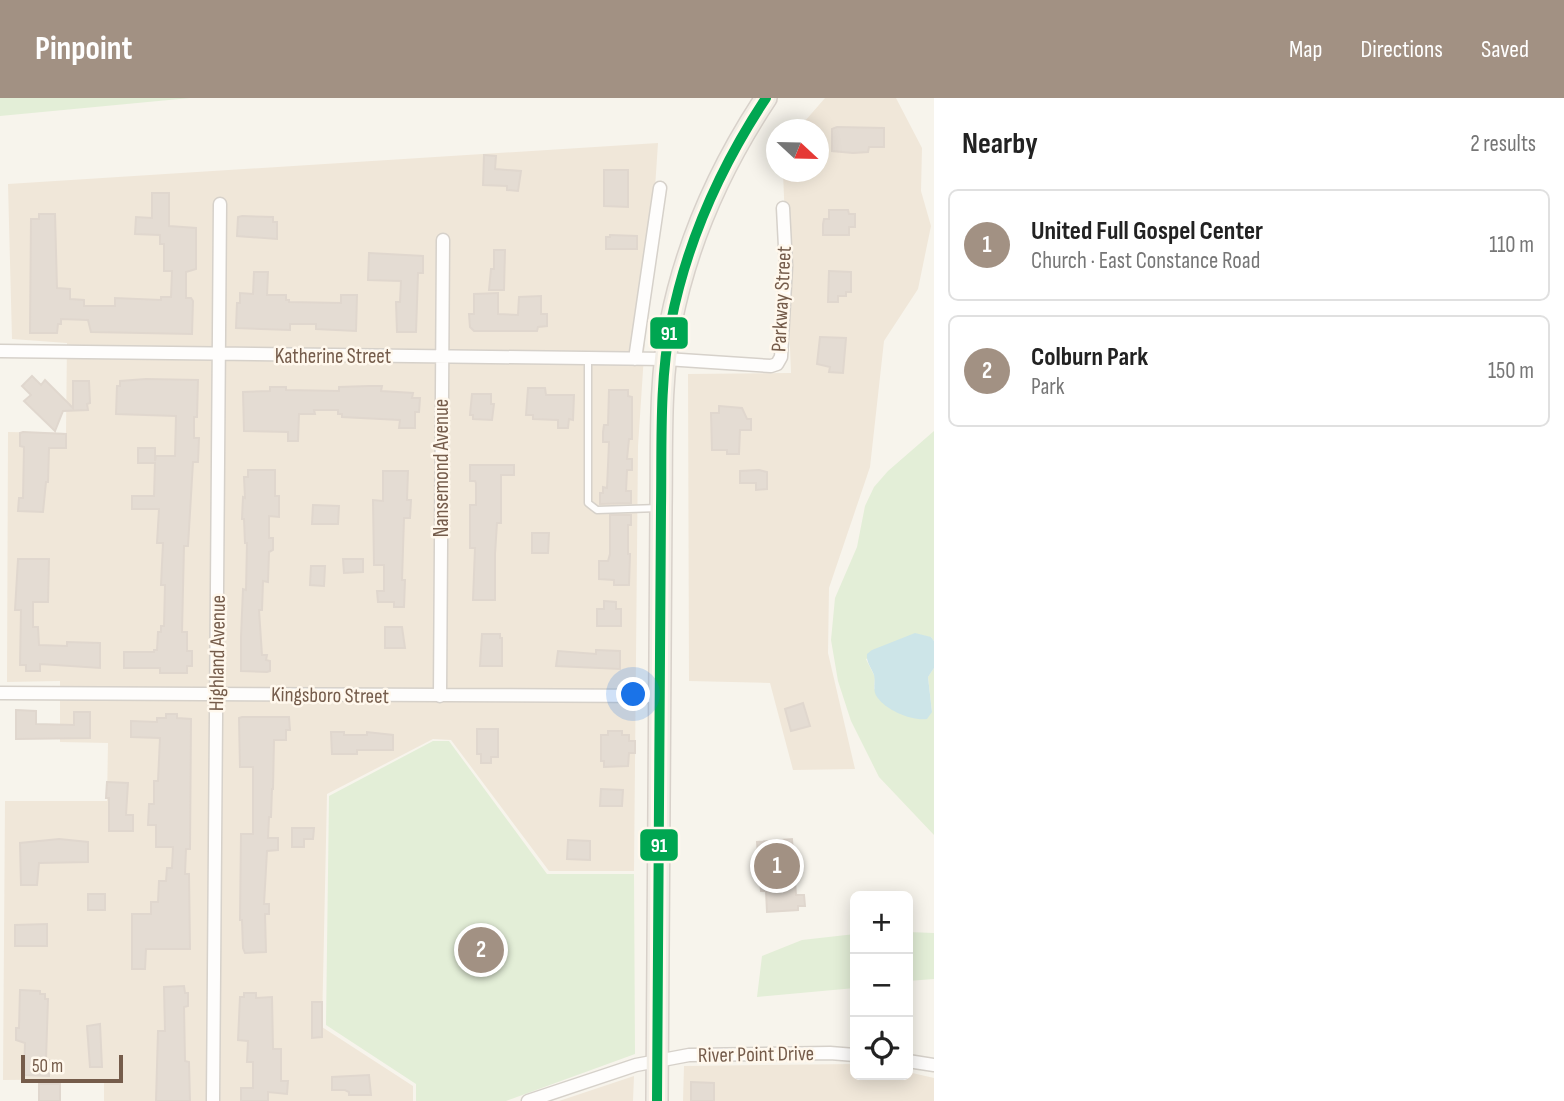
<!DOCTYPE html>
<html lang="en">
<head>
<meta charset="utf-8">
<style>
  body { margin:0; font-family:"Sofia Sans Condensed",sans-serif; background:#f2f2f2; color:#222 }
  .controls { position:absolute; right:21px; bottom:21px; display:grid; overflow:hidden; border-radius:10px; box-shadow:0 4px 18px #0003 }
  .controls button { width:63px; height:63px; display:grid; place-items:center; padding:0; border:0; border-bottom:2px solid #e0e0e0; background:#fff; color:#222; font:35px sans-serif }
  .compass { position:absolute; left:766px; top:21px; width:63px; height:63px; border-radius:50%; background:#fff; box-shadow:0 4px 18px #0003; rotate:112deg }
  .scale { position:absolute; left:21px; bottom:18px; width:102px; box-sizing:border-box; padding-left:7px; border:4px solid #755c4b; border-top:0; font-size:19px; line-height:24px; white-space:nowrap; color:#755c4b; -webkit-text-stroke:5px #fff8ed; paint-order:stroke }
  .you { position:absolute; left:634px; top:597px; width:24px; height:24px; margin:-18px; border:5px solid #fff; border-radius:50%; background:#1a73e8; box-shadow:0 0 0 10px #1a73e833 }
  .badge { display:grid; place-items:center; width:46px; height:46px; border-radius:50%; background:#a29183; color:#fff; font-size:23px; font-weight:700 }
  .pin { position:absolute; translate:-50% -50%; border:4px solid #fff; box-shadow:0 2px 7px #0006 }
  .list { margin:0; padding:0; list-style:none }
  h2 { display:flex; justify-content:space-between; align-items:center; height:91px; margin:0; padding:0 28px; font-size:30px }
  h2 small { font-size:23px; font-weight:400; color:#767676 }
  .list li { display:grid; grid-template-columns:46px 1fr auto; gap:21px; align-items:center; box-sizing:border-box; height:112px; margin:0 14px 14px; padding:0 14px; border:2px solid #e0e0e0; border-radius:10px }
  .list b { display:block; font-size:26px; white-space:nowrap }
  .list p { margin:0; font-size:23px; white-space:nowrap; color:#767676 }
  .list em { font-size:23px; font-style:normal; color:#767676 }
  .icon { flex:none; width:38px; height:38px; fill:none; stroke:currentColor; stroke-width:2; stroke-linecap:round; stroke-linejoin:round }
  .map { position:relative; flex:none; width:934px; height:1003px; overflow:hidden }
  header { display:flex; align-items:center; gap:42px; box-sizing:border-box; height:98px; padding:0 35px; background:#a29183; color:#fff }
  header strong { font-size:33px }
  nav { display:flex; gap:38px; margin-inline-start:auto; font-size:24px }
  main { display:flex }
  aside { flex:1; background:#fff }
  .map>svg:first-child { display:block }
</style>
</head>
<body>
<header>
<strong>Pinpoint</strong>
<nav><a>Map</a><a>Directions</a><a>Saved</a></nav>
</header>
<main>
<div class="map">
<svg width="934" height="1003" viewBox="0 0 934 1003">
  <rect width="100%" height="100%" fill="#f7f4ec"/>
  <path fill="#f0e7d9" d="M825,0H896L922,50L921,93L931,128L918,191L884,243L870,369L829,490L828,555L855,671L793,672L770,585L689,583L688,276L791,275L783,74H818V32L798,31Z
    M658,45L638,348L634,773H549L451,642L433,641L327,696L322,929L413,988V1003H104V981L3,982L5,703H107L108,645L60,644V583L7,584L8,334L66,335L67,245L12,241L8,86Z
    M855,966V977H908V974L934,980V1003H683L684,968Z
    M634,978L633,1003H559Z"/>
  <path fill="#e3eed7" d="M0,0H190L0,18Z
    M934,333V543L931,539L866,561L875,579L874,591L932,614L928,579L934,570V737L879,679L851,623L838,583L831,542L835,500L857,449L865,408L874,389L888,373Z
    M433,643H449L547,776H634L635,956L506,1003H416V986L326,927L329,698Z
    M908,834L934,835V881L908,883Z
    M855,836V890L757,899L762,858L802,842Z"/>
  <path fill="#cde5e8" d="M915,535L931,539L934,543V570L928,579L932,614L927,621C912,623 887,613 877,599C872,592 876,584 874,577C871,569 866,564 867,556L872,552Z"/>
  <path fill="#e4dcd3" stroke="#e0d7ce" stroke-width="2" d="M837,29L884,30V49H869L868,54L853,55L832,53V31Z
    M484,57L496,58L495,71L521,73L518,93L507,92V88L483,87Z
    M604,72H628V109L604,108Z
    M152,95H169V128L196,130V171L186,174V200H191L193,203L192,236L91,234L88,222L61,221V226H58L57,235H30L31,121H39V116H55L57,190L70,191V201L84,202V208H115V200L161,202V199H171L172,173H164V146H160V137L135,136L136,119L152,120Z
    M829,112H848L849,116H855V129H849V137H823V126L824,121H829Z
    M242,118L273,119V124H277V141L237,138L238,119Z
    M610,137L637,138V151H606V139H610Z
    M494,152H505L504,192H489L491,171H494Z
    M369,155L423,158V175H418L416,234H397L396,204H400L401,183L368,182Z
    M829,173L851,174V194H846V198H838V204H828Z
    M254,174H268L267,197H286V202H289V204L341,205V197H357L356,233L316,231V226H290V232L236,230L237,205H240V195L253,196Z
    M498,195V216L518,217L519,199L541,198V216H547V228L538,229L537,233H474L470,229L469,216H474V196Z
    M820,239L846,240L843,275L829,274L830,269L817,266Z
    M32,278L41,287L45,282L73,310V283H89L90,305L87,306L88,312L63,313L55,333L24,303L31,297L22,288Z
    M146,281L198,282L197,319H194V340H199L198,364H193L188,448H184L182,534H187V553H192V568H187V575H160V570H124V554H154V552H157L158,534H161V528H164L165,487H161L163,445H157L159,411H132V398H154L155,365H138V350H155V363L156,358H175L176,318L116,316L117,288H120V283Z
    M369,288H382L381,293L413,295L412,300H420L419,314H415V330H399L400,322L342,319V316H338V312H314L315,316H299L298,343H288V334L244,333L243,294L270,293V289H286V292L339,293V289Z
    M528,290H545L546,297H574L573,322L569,321L568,330H558V322L533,321V317H526Z
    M609,292H628V298L632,299V341H629L627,361H632V372H627L626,393H631V405L600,406V395H603V389L607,390L609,344H603V334L604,327H608Z
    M472,296H491V306H494L492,322L473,321V317H470Z
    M719,308L742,310L747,321H751V332H740L739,356H727V352H712L711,315H719Z
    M23,334L66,336V350H49L48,384H46L43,414L18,413L19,400H23L24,349L20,348V335Z
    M470,367H514V377H501V425H497L495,456V502H473L475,450H470V407H476V385L475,383H470Z
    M248,372H275V398H279V419L269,418V440H273V452L269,454L268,484L263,483L262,512H259L262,557H267L266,562L270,563V573L267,574L241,573V539L243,491L246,492L247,445H245L244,421H242L243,399L245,400L244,379H248Z
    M759,372L767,374V391L756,392V385H740V373Z
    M383,373H408L407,402H411L410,420H404L402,482H405L404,509H394V504H378L377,493H384V467H374L373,402L383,403Z
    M313,407L339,408L338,426H312Z
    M610,417H631V427H628V456H630L629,487H614V482L599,481V463H608L610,456Z
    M532,435H549L548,455H532Z
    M18,461H49L48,504H33V529H38L39,547L67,548V544L100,545V570L40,566V573H26V567H20L21,512H15Z
    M343,461H363V474L344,475Z
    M311,468H325L324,488L310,487Z
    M604,503L616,504V511H621V528H597V511H604Z
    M385,529H402L405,550H385Z
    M482,536H500V540H502V568H480Z
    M596,552L620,553V571L556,568L558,553L596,556Z
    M803,605L810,628L791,633L785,611Z
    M16,612L36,613V626L74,627V614H90V640L16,641Z
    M166,616H177V620L191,621L190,751H186L185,776H189L190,851H146L145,871H132V816H151V804H158L159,783H166L167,770H172L173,749H156V727H148L149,706H154V683H158L160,640L131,639V623L157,624V620H166Z
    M242,619H289L290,632H286V642H274L273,691H272L271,719H269L268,740H278V752L267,753L264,806H269V816H265L266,854L245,855L243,850L242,822H240L241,736H253V669H240L239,620Z
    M477,631H498V659H491V665H481V656H477Z
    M608,633H622V637H629V643H635V655H629L628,668L604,669V663H601V637H608Z
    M331,634H344V637H367V634L393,637V652H357V656H332Z
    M107,684L128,685L126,717H133V733H109V700H106Z
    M601,691L623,692L622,708H600Z
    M292,730H314L313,741H304V749H292Z
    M59,741L88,744V764L39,765L37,787H21L20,745Z
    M792,741L796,797H804L805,808H798V812L767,814L766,793H761L757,744Z
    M568,742L590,743V762L567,761Z
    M88,796H105V812H88Z
    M47,826V848H15V827Z
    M184,888L185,895H188V908L184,909L185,963L189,964L190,1003H156L158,933H165L164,889Z
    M20,892L40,893V896H45V901H48L46,962H49V978L24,977L25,945L16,942V930H19Z
    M244,895H256V900L272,899L273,951H281V983H288L287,996L268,994V1003H241V990H253V964H247L248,943L238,942L240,899H244Z
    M312,904H322V939L312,940Z
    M100,926L102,969H90L87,928Z
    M369,977L371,997H349V994L345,992H332V979Z
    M691,984L714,985V1003H691Z
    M39,986H60V1003H39Z"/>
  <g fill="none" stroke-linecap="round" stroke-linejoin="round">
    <defs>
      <path id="lane" d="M588,260V405L597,412L659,410"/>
      <path id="street" d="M0,253L666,261L771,268L777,266L781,259L786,168L783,110
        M635,261L660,90
        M0,595L660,598
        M440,598L443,142
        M908,963L934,967
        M213,1003L220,106
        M528,1003L636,967L689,957L830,955L855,957"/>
      <path id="primary" d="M657,1003L661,410C662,348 659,285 671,224C687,143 721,68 766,0"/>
    </defs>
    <use href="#lane" stroke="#d6d1ca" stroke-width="9"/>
    <use href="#street" stroke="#d6d1ca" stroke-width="15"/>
    <use href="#primary" stroke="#d8d1ca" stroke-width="24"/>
    <use href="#lane" stroke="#fefdfc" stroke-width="6"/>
    <use href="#street" stroke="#fefdfc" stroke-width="12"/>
    <use href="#primary" stroke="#f2eee6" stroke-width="21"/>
    <defs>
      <path id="bus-1" d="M657,1003L661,410C662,348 659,285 671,224C687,143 721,68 766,0"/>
    </defs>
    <use href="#bus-1" stroke="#fff8ed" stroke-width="16"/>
    <use href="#bus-1" stroke="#00a651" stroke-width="10"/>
  </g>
  <g text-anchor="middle" stroke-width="5" stroke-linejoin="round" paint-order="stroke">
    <g font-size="21" fill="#755c4b" stroke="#fff8ed">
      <text transform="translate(781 201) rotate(-87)" y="7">Parkway Street</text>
      <text x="333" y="265">Katherine Street</text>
      <text transform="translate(441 370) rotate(-90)" y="7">Nansemond Avenue</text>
      <text transform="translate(217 555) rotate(-89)" y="7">Highland Avenue</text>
      <text transform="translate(330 597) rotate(1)" y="7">Kingsboro Street</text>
      <text transform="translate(756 956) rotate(-1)" y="7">River Point Drive</text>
    </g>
  </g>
  <g stroke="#fff8ed" stroke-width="2.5">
    <rect x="649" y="218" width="40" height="34" rx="7" fill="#00a651"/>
    <rect x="639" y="730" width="40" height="34" rx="7" fill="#00a651"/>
  </g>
  <g font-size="19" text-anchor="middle" font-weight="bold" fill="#fff">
    <text x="669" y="242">91</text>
    <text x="659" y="754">91</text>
  </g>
</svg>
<div class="controls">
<button>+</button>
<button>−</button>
<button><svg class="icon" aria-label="locate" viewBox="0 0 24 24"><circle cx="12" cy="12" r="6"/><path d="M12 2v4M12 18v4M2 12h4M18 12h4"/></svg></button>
</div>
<svg class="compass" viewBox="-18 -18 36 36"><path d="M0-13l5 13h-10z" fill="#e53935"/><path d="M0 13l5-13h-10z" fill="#767676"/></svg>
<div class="scale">50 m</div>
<div class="you"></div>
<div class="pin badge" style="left:777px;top:768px">1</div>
<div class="pin badge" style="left:481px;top:852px">2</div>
</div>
<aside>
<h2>Nearby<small>2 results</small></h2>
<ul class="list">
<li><span class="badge">1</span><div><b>United Full Gospel Center</b><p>Church · East Constance Road</p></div><em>110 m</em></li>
<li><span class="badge">2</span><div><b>Colburn Park</b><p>Park</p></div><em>150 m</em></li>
</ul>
</aside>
</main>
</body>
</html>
